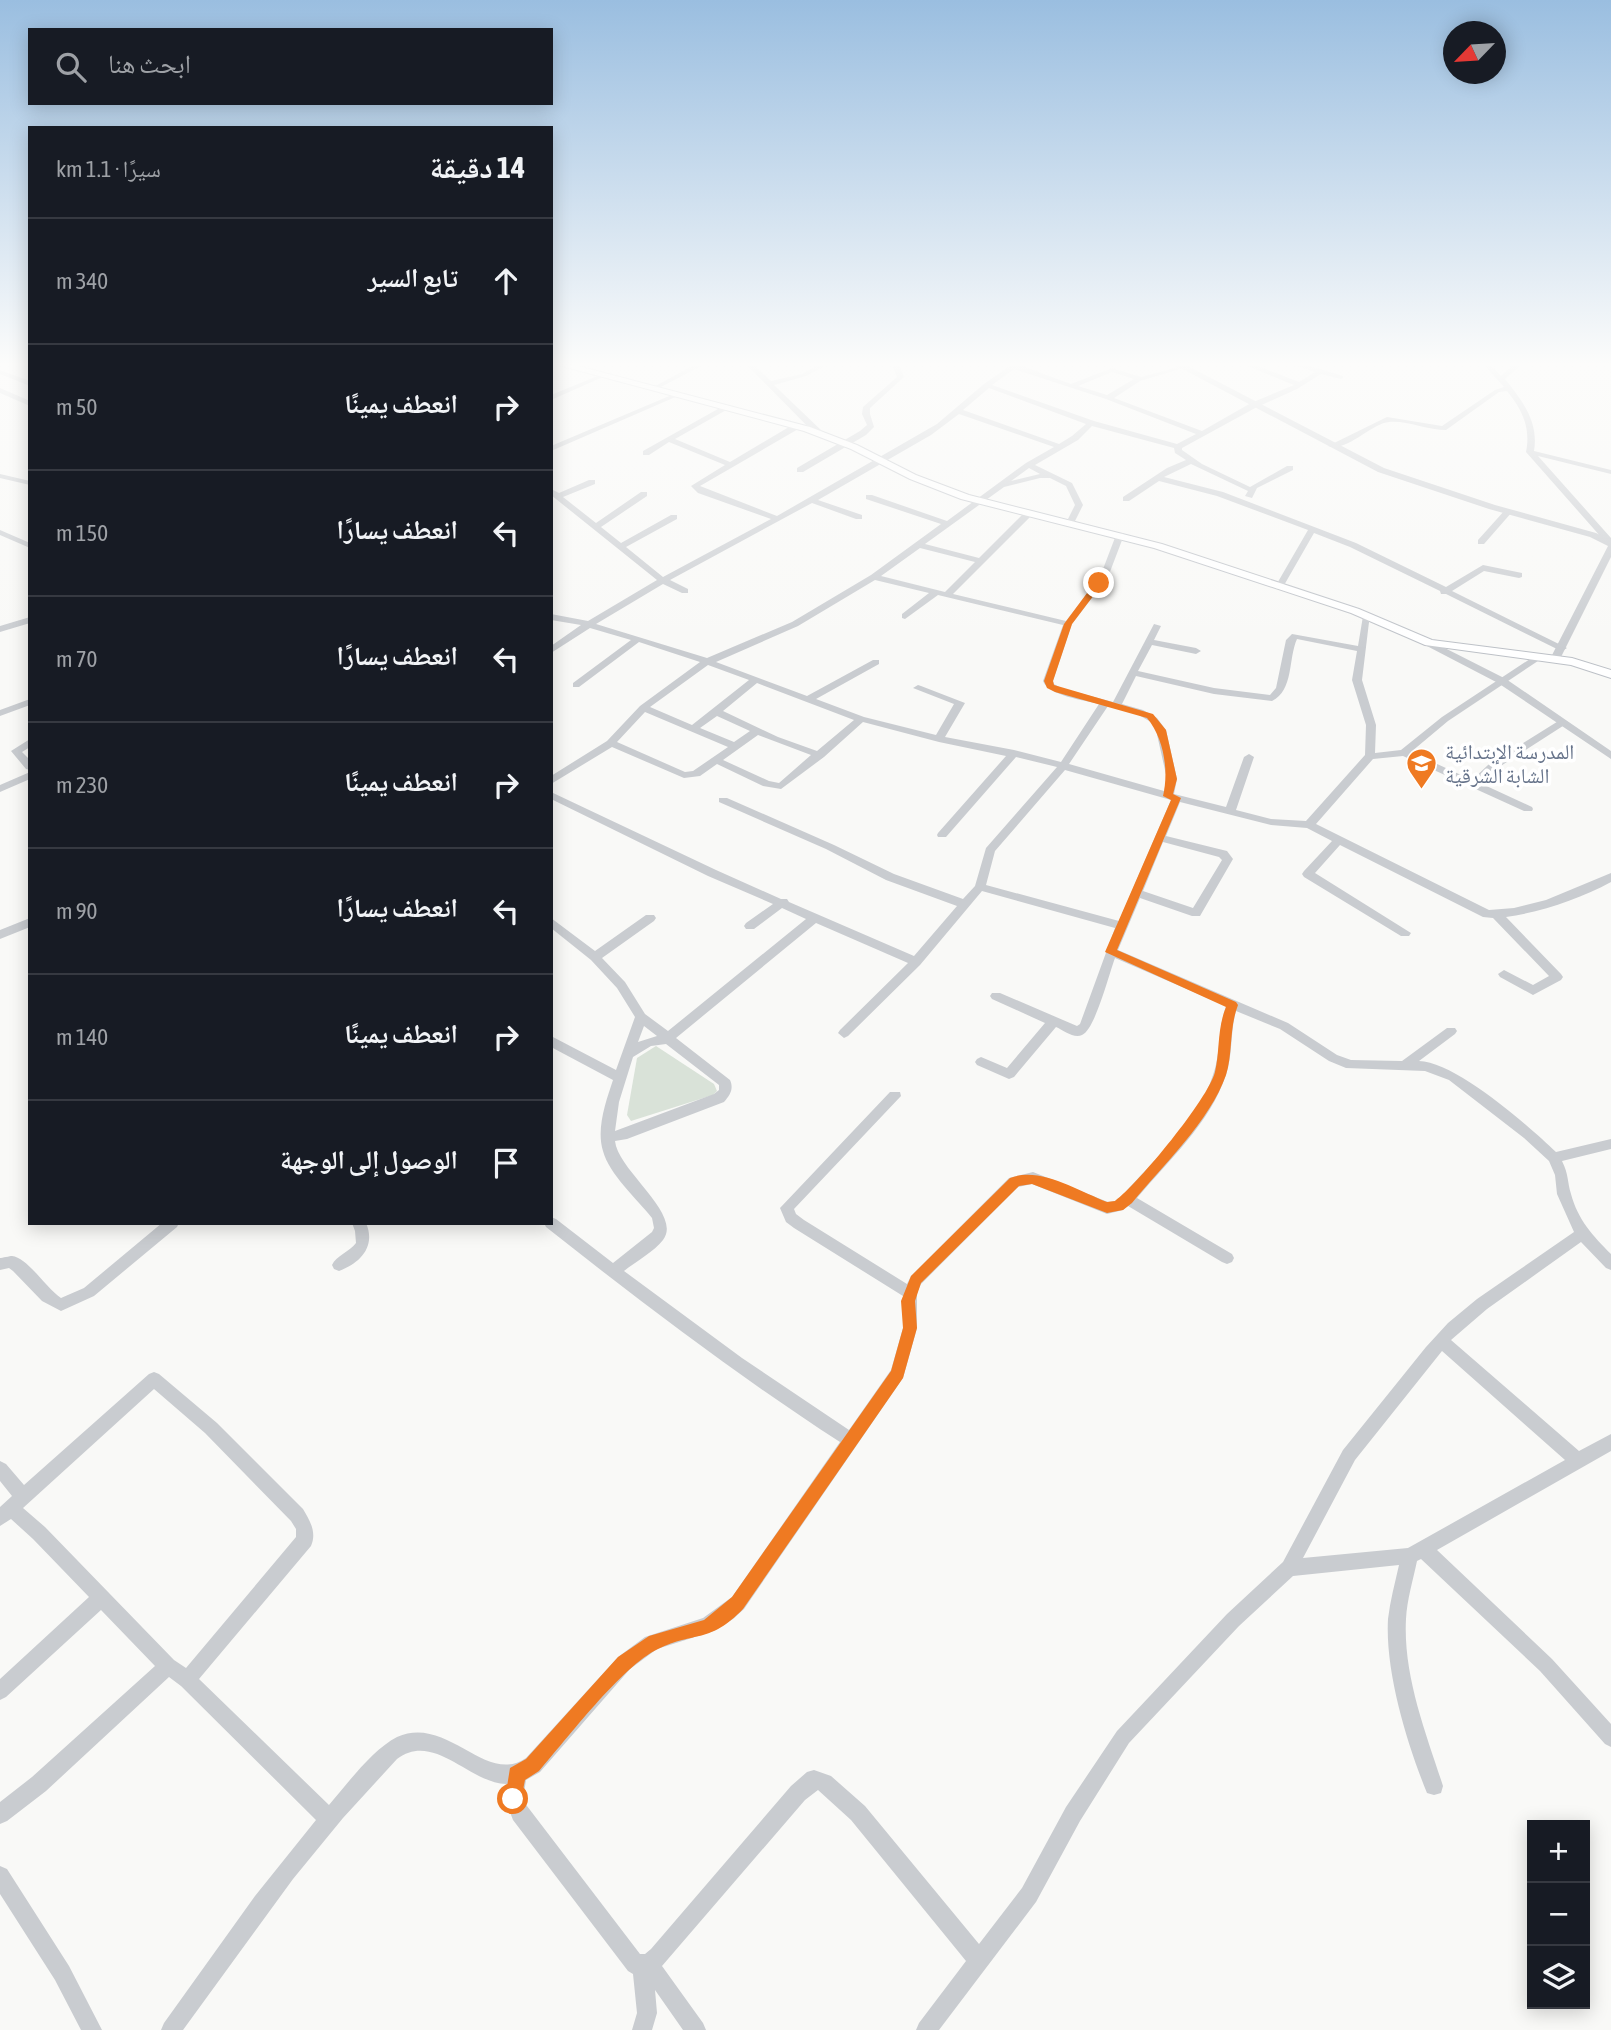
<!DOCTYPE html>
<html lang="ar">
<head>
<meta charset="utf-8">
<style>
  body { margin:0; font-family:"Asap Condensed","Noto Naskh Arabic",sans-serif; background:#20242c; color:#f1f3f6; direction:rtl }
  .controls { position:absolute; right:21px; bottom:21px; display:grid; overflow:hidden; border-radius:0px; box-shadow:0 4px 18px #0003 }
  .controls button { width:63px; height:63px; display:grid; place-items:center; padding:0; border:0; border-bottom:2px solid #363941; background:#171b24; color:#f1f3f6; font:35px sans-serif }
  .compass { position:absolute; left:1443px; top:21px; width:63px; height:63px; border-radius:50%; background:#171b24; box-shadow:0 4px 18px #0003; rotate:245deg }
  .stop { position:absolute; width:21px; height:21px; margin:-16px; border:5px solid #ef7a22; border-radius:50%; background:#fff }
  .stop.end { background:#ef7a22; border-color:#fff; box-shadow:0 2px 7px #0008 }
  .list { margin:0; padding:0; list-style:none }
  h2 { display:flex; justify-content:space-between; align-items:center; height:91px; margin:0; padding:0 28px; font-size:30px }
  h2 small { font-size:23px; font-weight:400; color:#9ea1a6 }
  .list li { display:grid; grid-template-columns:46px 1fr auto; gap:21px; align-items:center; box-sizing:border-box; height:126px; padding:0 28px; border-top:2px solid #363941 }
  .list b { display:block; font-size:26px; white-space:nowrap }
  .list em { font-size:23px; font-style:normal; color:#9ea1a6 }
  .icon { flex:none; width:38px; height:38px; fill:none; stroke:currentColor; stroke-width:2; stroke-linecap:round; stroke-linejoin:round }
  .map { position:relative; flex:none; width:1611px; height:2030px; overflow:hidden; direction:ltr }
  .search { position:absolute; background:#171b24; box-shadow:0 4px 18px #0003; left:28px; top:28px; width:525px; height:77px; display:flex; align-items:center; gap:18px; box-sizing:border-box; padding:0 24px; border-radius:0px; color:#9ea1a6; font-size:26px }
  .panel { position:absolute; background:#171b24; box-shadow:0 4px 18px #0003; left:28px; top:126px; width:525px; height:1099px; border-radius:0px; direction:rtl }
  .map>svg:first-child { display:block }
</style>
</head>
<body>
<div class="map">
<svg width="1611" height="2030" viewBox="0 0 1611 2030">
  <rect width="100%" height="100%" fill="#f9f9f7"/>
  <path fill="#d9e2d8" d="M656,1046L714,1084L717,1091L713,1095L631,1121L627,1115L637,1058Z"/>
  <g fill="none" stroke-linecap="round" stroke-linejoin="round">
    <defs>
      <path id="secondary" d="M558,365H574L810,427L857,445L916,475L969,495L1162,544L1359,609L1432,640L1572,658L1611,670V678L1571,665L1425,645L1351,613L1154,548L961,499L910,479L851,449L804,431Z"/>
    </defs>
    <use href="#secondary" stroke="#bdc1c7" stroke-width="2"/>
    <path fill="#c9ccd0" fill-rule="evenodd" d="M694,365H703L655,390L650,389Z
      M747,365H754L771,381L802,374L818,365H827L806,376L774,385L823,432V436H817Z
      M892,365H899L904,377L870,408V414L874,427L866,435L803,472H797V468L860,431L867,425L862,414L863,407L897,377Z
      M1011,365H1019L1071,384L1112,368L1141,377L1183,366V368L1140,381L1114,398L1202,431L1251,403L1294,385L1245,365H1255L1299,382L1315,372L1295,365H1307L1343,376V378L1341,379L1321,374L1297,389L1257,407L1182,448V450L1202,464L1250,487L1287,466H1293V470L1257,488L1252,498L1245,496L1248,491L1191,464L1164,477L1223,492L1356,543L1446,587L1483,565L1522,573V577L1519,578L1484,571L1452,591L1567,648L1562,651L1559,650L1446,594H1441L1440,591L1350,547L1314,533L1283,587L1276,589L1275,587L1308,530L1217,496L1159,481L1129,501H1123V497L1167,468L1186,460L1175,453L1174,448L1092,426L1078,440L1035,465L1072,483L1083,505L1073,525L1066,523L1075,505L1066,486L1050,478H1040L1004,487L925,544L979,558L1025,512H1031V516L953,594L1066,621L1100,577L1116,535L1123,533L1124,535L1108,577L1072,624L1053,681L1054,684L1061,688L1113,702L1154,624L1161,626L1154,640L1196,648L1201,651L1196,654L1152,645L1138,671L1214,688L1270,695L1276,688L1286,640L1292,634L1358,646L1363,616L1370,614L1362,680L1376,725L1375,753L1401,750L1442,717L1536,655H1542L1544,657L1448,721L1411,752L1472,780L1488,765L1560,720H1566V724L1496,769L1480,783L1532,807L1533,809L1532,811H1524L1403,756L1373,759L1316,824L1489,910L1514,908L1546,900L1611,873V882C1580,899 1541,912 1506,917L1561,974L1563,977L1561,980L1533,995L1500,977L1498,974L1504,970L1533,985L1549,976L1493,918L1483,917L1340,845L1315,873L1411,933L1409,936H1401L1304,877L1302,874L1304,871L1332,841L1307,828L1271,825L1180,802L1166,836L1227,851L1233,859L1200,916H1192L1140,898L1118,950L1288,1023L1337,1055L1351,1060L1402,1061L1447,1028H1455L1457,1031L1455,1034L1419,1061C1456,1062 1529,1126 1556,1152L1611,1139V1149L1562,1161C1569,1175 1567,1181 1571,1194C1578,1220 1593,1236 1611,1254V1270L1606,1268L1581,1242L1487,1309L1451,1340L1579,1451L1611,1434V1451L1437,1550L1552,1659L1611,1724V1747L1605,1744L1540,1671L1421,1559L1417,1561C1413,1580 1407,1600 1406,1619C1403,1676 1426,1733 1443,1786L1441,1793L1434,1795L1427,1793C1407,1744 1385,1672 1388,1619C1390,1601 1395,1583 1399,1565L1293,1576L1239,1626L1129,1743L1080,1821L1036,1902L939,2030H916L919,2023L966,1961L851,1820L818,1790L805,1800L662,1966L703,2023L706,2030H683L655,1990L657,2013L652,2030H632L637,2013L633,1974L628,1971L513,1820L505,1799L506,1784C469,1783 434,1731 397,1759L343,1818L293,1879L183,2030H161L164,2023L255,1896L316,1820L181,1686L169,1677L46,1791L7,1821L0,1824V1802L32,1777L155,1666L101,1610L6,1697L0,1700V1679L89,1597L33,1539L11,1519L0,1526V1507L12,1496L0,1481V1461L6,1464L24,1485L149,1374L154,1372L159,1374L217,1423L303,1509C310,1521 317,1532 311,1546L199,1679L329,1805C347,1784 372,1750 397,1737C447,1714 486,1786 526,1758L618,1657L645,1637L703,1618L732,1597L840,1442C738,1376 642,1303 546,1227L544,1223H551V1217L556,1219L613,1263L652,1232L654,1228L652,1218C637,1199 609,1174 603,1151C596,1129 606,1101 613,1080L551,1047V1036L616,1070L635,1017L617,988L591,960L551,928V918L595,951L646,915H654L656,918L654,921L602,958L625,982L645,1014L668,1031L806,919L782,908L754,929H746L744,926L746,923L773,904L708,876L551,799V792L716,870L781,899H787L789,902L914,956L957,906L886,880L826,849L719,802V798H727L834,845L894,874L963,899L975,886L986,848L1057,767L1016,757L946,837H938L937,835L938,833L1006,756L939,742L863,722L824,757L781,789L763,786L717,764L700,776L684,778L612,747L551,784V776L607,741L640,706L700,662L639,642L579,687H573V683L631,640L590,628L551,653V646L581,625L551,620V614L588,621L657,580L551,495V489L559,493L589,480H595V484L563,497L596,523L641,492H647V496L601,527L621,543L671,515H677V519L626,547L663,577L771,519L698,493L691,486L725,465L669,442L649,455H643V451L725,405H728V409L675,439L730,462L794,424H800V428L700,486L777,516L937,424L984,384ZM1014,369L1106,399L1196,434L1177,444L1094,421L992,385ZM1112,372L1134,379L1107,395L1078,386ZM989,388L1086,424L1072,436L1059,444L963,410ZM959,414L1054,447L1026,463L947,521L872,495H866V499L941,524L871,575L792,622L707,658L596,624L663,584L682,593H688V589L670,580L812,503L856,519H862V515L818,500L931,435ZM1029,468L1040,474L1011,481ZM920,548L975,562L945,592L881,576ZM875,580L929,593L902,614V618L905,619L938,595L1063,625L1043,681C1049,696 1084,700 1099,704L1061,762L1014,750L945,737L965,703L921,686L918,685L913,688L954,704L936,735L864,717L816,699L879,664V660H873L807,696L716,662L798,626ZM1297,639L1357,651L1352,680L1366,725L1365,755L1306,821L1271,819L1236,810L1254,757L1249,754L1244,757L1226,807L1174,794L1177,779L1166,730L1157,718L1143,710L1122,704L1136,676L1214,694L1272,701C1294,690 1288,659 1297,639ZM708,665L749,680L692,725L650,707ZM757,683L854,720L817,751L778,737L723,711ZM1108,706L1137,714L1151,722L1156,730L1167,779L1164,791L1069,764ZM645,712L728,747L693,771L685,772L617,742ZM717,716L750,731L734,742L700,728ZM758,735L811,755L779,783L769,781L723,760ZM1065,770L1171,800L1119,921L986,885L995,851ZM1163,842L1219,857L1222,860L1193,908L1143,891ZM982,891L1115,928L1080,1024L1077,1026L1000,993H992L990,996L992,999L1045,1023L1007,1068L981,1057L977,1059L975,1062L977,1065L1009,1079L1014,1077L1056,1027C1063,1030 1074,1039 1082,1035C1095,1030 1109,974 1115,958L1226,1006C1218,1028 1221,1053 1213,1075C1198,1122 1155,1158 1123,1195L1115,1201L1108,1202L1033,1172L1009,1178L911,1276L907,1284L804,1220L796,1214L794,1209L901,1096L900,1092H890L780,1208L786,1222L794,1228L903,1296V1328L891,1370L849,1430L742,1358L624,1271C635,1262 655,1251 663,1240C683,1214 618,1171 615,1141L627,1139L724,1102C730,1095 734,1089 730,1080L676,1038L816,923L908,963L840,1030L838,1033L844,1038L848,1036L920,965ZM1236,1011L1280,1029L1329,1061L1346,1068L1425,1071L1449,1080L1524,1138L1549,1161L1555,1175L1557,1194L1574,1232L1477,1299L1448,1323L1426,1347L1343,1450L1283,1562L1227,1614L1117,1731L1066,1807L1022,1888L979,1944L865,1806L831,1776L814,1770L807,1772L791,1786L651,1949L645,1954H640L527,1806L523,1799L526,1780L540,1772L630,1669L657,1649L714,1631L733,1619L744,1609L903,1378L917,1328V1293L921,1284L1018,1187L1032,1184L1107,1214L1123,1210L1128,1206L1222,1262L1227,1264L1232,1262L1234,1258L1232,1254L1137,1198C1169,1160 1210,1123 1226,1075C1233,1054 1230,1032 1236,1011ZM644,1026L657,1036L638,1042ZM666,1044L719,1085V1090L714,1094L615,1131L619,1102L633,1057L651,1046ZM1442,1351L1565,1460L1408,1548L1303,1558L1355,1460ZM154,1389L205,1433L291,1521L296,1529V1537L186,1668L174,1660L45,1527L23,1508Z
      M1484,365H1491L1501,376L1513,365H1521L1505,379C1522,400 1539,422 1534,451L1611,470V474L1538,456L1611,538V545H1608L1526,452C1531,428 1522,409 1507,391L1499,392L1446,430C1428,430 1405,420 1389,422C1372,423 1346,453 1328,446L1387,417L1442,426L1495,390L1504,387Z
      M0,370L30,381V386L0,374Z
      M600,375L605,376L551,400V395Z
      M0,388L30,401V406L0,393Z
      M674,394L680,395L551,451V446Z
      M0,474L30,481V485L0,478Z
      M1505,510L1512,512L1484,544H1478V540Z
      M0,530L30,543V548L0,535Z
      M30,617V623L0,632V626Z
      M30,699V705L0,716V710Z
      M30,739V747L22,752L30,760V770L26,769L11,751Z
      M30,772V779L0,792V785Z
      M30,918V927L0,939V930Z
      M162,1223H179L177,1227L94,1296L61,1311L42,1301L13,1271L9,1268L0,1270V1258C2,1258 10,1256 12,1256C28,1258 46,1288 61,1298L84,1288Z
      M352,1223H366C376,1246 361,1263 339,1271L334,1269L332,1265C336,1256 349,1252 356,1243L355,1231Z
      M0,1866L7,1869L69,1966L102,2030H81L55,1980L0,1894Z"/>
    <path fill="#c9ccd0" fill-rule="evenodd" d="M1175,365H1186L1384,468L1495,505L1596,533L1611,540V557L1559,661H1551L1550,659L1608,546L1590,537L1489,509L1378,472Z
      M1429,640L1506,679L1611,751V759L1498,683L1425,645L1424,643Z"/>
    <use href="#secondary" fill="#fff" fill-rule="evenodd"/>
  </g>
  <linearGradient id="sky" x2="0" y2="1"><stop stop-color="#9abee0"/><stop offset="0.56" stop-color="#fcfcfb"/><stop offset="1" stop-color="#fcfcfb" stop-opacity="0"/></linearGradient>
  <rect width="1611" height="650" fill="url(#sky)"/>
  <path fill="#ef7a22" d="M1096,581L1103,583L1072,624L1053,681L1054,685L1153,714L1166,730L1177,779L1173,794L1181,798L1117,950L1236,1002L1238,1005C1229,1028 1233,1053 1226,1075C1210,1121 1163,1165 1132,1203L1123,1210L1107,1213L1032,1184L1019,1186L921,1283L915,1301L917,1328L903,1378L743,1609C709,1644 695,1631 658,1649C622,1666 567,1739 539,1771L525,1780L520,1805L513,1808L507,1805L505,1799L510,1768L526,1759L618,1657L649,1636L704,1620L732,1597L891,1371L903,1328L901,1301L911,1276L1010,1178C1040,1166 1078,1191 1107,1202L1115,1201C1139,1183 1208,1099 1215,1072C1220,1050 1217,1029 1226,1007L1105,952L1171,800L1163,796C1169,771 1164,738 1147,718L1055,692L1047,688L1044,681L1064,624Z"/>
  <defs>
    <symbol id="school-pin" viewBox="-11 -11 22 30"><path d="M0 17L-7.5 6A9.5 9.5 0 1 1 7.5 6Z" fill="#ef7a22" stroke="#fff"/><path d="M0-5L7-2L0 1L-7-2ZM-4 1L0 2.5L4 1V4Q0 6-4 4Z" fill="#fff"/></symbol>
  </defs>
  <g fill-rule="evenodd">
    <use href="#school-pin" x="1404" y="746" width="35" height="47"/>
  </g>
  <g text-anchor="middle" stroke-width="7" stroke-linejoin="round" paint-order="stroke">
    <g font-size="21" fill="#66738a" stroke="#fff" text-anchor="start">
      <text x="1445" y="759">المدرسة الإبتدائية<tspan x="1445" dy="24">الشابة الشرقية</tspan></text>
    </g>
  </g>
</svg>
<div class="controls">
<button>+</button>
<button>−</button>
<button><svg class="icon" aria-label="layers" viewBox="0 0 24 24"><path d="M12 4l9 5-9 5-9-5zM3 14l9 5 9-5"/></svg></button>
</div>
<svg class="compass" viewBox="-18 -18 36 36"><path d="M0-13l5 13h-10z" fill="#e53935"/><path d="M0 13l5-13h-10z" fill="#9ea1a6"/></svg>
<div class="stop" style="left:513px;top:1799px"></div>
<div class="stop end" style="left:1099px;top:583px"></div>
<div class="search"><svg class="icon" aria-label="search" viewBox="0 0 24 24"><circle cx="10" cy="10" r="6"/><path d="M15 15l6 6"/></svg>ابحث هنا</div>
<section class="panel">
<h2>14 دقيقة<small>سيرًا · 1.1 km</small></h2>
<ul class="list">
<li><svg class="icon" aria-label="ahead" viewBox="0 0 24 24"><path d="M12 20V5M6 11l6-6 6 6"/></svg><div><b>تابع السير</b></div><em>340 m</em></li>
<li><svg class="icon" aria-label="right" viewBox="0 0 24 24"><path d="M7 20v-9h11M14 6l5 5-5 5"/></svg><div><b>انعطف يمينًا</b></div><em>50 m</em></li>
<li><svg class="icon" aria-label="left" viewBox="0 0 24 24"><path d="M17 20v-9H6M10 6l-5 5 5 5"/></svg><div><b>انعطف يسارًا</b></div><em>150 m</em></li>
<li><svg class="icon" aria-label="left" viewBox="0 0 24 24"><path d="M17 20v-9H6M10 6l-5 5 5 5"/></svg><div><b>انعطف يسارًا</b></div><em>70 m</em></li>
<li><svg class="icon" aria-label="right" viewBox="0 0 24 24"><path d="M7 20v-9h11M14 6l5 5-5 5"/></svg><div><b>انعطف يمينًا</b></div><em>230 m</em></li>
<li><svg class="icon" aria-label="left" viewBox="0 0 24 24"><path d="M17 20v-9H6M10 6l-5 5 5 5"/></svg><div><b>انعطف يسارًا</b></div><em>90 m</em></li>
<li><svg class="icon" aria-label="right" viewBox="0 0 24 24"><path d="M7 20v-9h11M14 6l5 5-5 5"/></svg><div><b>انعطف يمينًا</b></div><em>140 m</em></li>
<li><svg class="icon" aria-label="arrive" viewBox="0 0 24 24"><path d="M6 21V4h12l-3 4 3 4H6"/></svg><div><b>الوصول إلى الوجهة</b></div></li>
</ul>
</section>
</div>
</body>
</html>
